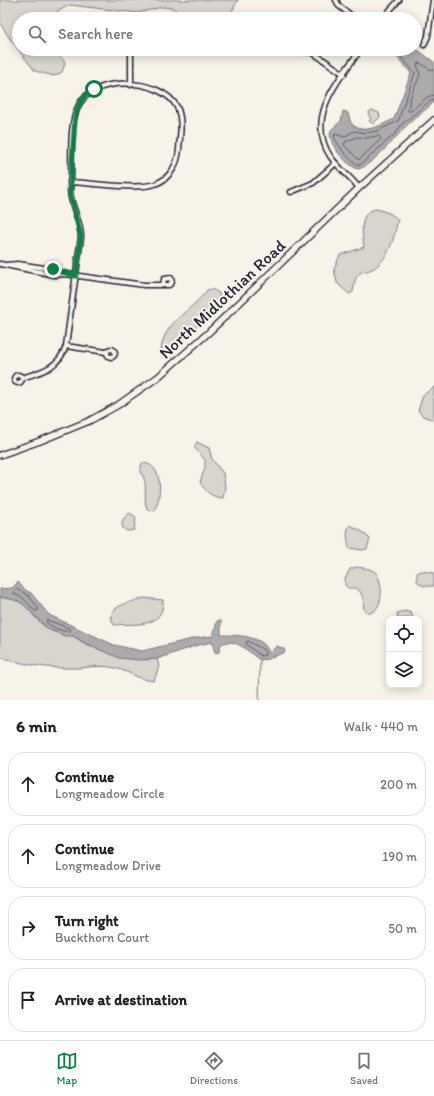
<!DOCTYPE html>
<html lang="en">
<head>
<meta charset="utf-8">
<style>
  body { margin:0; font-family:Itim,sans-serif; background:#f2f2f2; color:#202124 }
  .controls { position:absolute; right:12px; bottom:12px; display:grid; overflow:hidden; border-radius:8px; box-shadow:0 2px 10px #0003 }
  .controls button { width:36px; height:36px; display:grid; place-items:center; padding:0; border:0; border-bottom:1px solid #e0e0e0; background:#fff; color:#202124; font:20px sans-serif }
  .stop { position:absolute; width:12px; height:12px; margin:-9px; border:3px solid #0b8043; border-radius:50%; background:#fff }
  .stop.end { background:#0b8043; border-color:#fff; box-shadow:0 1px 4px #0008 }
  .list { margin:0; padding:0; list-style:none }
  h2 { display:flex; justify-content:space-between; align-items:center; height:52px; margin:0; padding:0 16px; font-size:17px }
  h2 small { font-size:13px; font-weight:400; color:#757577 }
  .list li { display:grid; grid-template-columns:26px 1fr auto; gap:12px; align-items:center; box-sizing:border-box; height:64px; margin:0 8px 8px; padding:0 8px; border:1px solid #e0e0e0; border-radius:16px }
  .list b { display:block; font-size:15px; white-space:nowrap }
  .list p { margin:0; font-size:13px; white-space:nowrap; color:#757577 }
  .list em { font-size:13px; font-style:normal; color:#757577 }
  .icon { flex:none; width:22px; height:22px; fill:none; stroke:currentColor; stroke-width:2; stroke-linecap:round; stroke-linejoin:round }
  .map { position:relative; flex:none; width:434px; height:700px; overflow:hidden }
  .search { position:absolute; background:#fff; box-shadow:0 2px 10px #0003; left:12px; right:12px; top:12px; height:44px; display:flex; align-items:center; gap:10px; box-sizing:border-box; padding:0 14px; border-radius:22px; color:#757577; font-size:15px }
  .sheet { height:340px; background:#fff }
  nav { display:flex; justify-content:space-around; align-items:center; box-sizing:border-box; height:56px; border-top:1px solid #e0e0e0; background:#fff; font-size:11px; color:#757577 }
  nav a { display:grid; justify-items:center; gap:2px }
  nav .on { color:#0b8043 }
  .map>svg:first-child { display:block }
</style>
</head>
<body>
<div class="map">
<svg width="434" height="700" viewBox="0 0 434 700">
  <rect width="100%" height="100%" fill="#f7f3e8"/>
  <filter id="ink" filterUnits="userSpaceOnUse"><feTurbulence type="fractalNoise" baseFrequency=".025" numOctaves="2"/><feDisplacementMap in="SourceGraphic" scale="8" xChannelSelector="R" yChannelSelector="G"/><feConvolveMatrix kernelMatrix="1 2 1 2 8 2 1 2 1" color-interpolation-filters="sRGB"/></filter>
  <g filter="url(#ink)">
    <path fill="#d8d5cf" stroke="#7d7c85" d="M0,0H238L232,11L222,19H192L172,8L162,7L138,13L70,5L58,11L49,19H19V49C40,49 53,43 65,63L62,72L54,76L35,71L10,39L0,23Z
      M372,110L379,113L380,117L373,124L369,121L371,119L369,116V112Z
      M377,209L389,213L398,219C395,234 391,252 380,263C367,278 356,262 353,292L349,294L337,283L334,269L340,255L364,247C362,233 358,211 377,209Z
      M211,289L219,293L220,302L171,352L161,350C163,322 192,311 207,290Z
      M434,387V420L423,416L418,411L423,395Z
      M197,442L209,448L212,459L223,473L225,487L223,498C211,497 206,492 200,482L205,468V460L194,447Z
      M142,463C164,463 162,498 154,511L147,509C142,497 150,482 140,472Z
      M130,513L136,517L134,530L127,531L123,528C120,521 124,517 130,513Z
      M350,525L363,532L370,539L367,549L362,550L349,548C348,541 345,531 350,525Z
      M357,567C363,568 370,568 375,572C384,581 384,611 369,613L364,610C363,602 364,590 354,588C350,588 348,589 345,585V579L350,569Z
      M421,571L434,573V586C427,586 422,587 417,581V573Z
      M0,597C32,601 25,612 47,628C54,634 64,634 73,636C77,638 81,642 86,644C113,655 126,662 157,659L159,666L154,681C138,680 126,669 110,667C95,665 81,669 67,668C44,668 21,664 0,657Z
      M143,598L163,600C164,630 133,623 114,625C103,606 130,603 143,598Z
      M405,611L411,613L413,618L398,619L397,613Z"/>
    <path fill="#aeabad" stroke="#76747f" d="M415,48L434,62V102C425,111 414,118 405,127C397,136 369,168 358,169C346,165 326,142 331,130L341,121L343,111L347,112C350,116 349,121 352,124C363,136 383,124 394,119L411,73L394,54L397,49Z
      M18,582L25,590L31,593L49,615L114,645L142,651L196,638L213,636L217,621L221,620V635C235,635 265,635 269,653L277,646L284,649L285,652L268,659L260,660C249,653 237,637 221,644L219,652L215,653L212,642L198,645L157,659L139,660L119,658L83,642L73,636H65L48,629L20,601L0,597V589L12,588Z"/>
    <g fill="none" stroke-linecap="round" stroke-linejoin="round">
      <path stroke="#5a5969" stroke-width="1" d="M400,49L399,55L415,73L398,121L377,131L366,133L354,131L344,137L335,134L334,137C338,145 351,164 360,165L396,133L402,124L430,101L434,100
        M434,70L429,69L420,63L417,64L420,75L410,98L408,111H411L427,97L434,95
        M379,136L381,139L359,160L344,145L345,142L357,137L366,138Z
        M17,589L29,596L38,608V611H35L23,598L14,594Z
        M47,620L69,628L70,631C63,633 52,627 47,623Z
        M248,641L264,650L265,655L261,656L246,644Z"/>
      <path stroke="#76747f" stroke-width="1" d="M259,700L260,660"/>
      <defs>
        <path id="street" d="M336,0L339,6L356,19
          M382,19L399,0
          M424,45L428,36L433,0
          M126,49L130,51L134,49
          M306,52H312L344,74
          M131,85V51
          M359,188C351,177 338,168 330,156C305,116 339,80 361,49
          M291,192L313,183L336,163
          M0,264L55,275L65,274
          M5,265L18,264L51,269L65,274L144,285H169L172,282L171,278L164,279L163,285
          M66,346L106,352
          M107 353a4 4 0 1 1 8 0a4 4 0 1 1-8 0Z
          M14 379a4 4 0 1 1 8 0a4 4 0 1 1-8 0Z
          M22,378C41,372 59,368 66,346L81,237C81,224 75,214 72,202C69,193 70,184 71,176C72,155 69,129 77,109C90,74 161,77 177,107C183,120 180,135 179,149C178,164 170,179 155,184C136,190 92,183 70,182"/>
        <path id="secondary" d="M0,455L40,441L89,421L118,405L158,377L208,333L359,188L434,120"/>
      </defs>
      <use href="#street" stroke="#22223b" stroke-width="7"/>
      <use href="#secondary" stroke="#22223b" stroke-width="8"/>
      <use href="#street" stroke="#f7f3e8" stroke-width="4"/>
      <use href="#secondary" stroke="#f7f3e8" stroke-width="5.5"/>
    </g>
  </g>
  <g fill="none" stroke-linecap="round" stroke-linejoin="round" filter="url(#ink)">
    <path stroke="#0b8043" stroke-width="5" d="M53,269L76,276L81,236L70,194L75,118C77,106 83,96 94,89"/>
  </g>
  <g text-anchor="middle" stroke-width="4" stroke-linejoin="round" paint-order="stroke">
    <g font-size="17" fill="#22223b" stroke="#f7f3e8">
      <text transform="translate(222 299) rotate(-43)" y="6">North Midlothian Road</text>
    </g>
  </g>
</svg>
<div class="controls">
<button><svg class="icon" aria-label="locate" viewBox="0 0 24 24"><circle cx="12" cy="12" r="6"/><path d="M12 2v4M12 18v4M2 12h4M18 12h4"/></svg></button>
<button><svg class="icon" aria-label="layers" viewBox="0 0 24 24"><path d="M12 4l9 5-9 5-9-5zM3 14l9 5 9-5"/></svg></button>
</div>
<div class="stop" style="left:94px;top:89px"></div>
<div class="stop end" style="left:53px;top:269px"></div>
<div class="search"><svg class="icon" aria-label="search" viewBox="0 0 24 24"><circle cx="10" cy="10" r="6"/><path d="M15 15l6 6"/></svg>Search here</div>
</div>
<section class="sheet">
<h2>6 min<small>Walk · 440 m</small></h2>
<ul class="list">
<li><svg class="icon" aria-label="ahead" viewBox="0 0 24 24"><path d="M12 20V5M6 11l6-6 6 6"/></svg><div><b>Continue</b><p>Longmeadow Circle</p></div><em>200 m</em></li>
<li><svg class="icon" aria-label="ahead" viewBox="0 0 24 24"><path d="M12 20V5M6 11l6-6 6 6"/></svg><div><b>Continue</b><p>Longmeadow Drive</p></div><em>190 m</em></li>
<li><svg class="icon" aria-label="right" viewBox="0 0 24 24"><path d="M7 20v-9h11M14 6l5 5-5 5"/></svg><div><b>Turn right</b><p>Buckthorn Court</p></div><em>50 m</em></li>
<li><svg class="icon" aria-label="arrive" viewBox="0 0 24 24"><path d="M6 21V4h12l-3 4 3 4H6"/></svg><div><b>Arrive at destination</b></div></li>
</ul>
</section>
<nav>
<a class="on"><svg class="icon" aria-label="map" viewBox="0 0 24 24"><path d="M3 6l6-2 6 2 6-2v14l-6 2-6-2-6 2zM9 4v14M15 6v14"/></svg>Map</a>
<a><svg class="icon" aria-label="directions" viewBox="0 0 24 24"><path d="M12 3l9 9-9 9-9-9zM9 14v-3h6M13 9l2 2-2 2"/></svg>Directions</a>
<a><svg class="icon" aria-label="saved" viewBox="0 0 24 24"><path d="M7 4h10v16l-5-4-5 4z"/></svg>Saved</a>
</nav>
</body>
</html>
